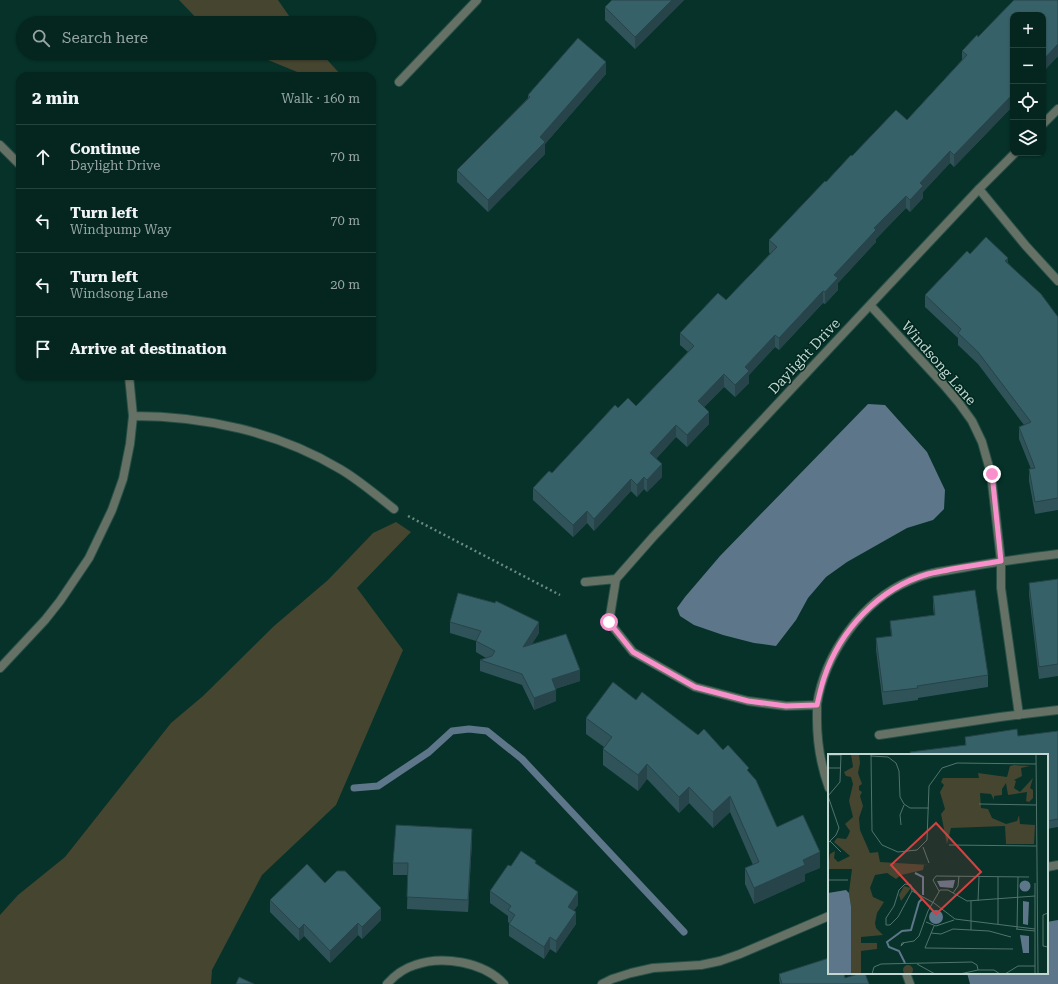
<!DOCTYPE html>
<html lang="en">
<head>
<meta charset="utf-8">
<style>
  body { margin:0; font-family:"Roboto Serif",serif; background:#0d2e28; color:#f1f3f6 }
  .controls { position:absolute; right:12px; top:12px; display:grid; overflow:hidden; border-radius:8px; box-shadow:0 1px 3px #0004 }
  .controls button { width:36px; height:36px; display:grid; place-items:center; padding:0; border:0; border-bottom:1px solid #25433d; background:#04261f; color:#f1f3f6; font:20px sans-serif }
  .stop { position:absolute; width:12px; height:12px; margin:-9px; border:3px solid #f890cc; border-radius:50%; background:#fff }
  .stop.end { background:#f890cc; border-color:#fff; box-shadow:0 1px 4px #0008 }
  .list { margin:0; padding:0; list-style:none }
  h2 { display:flex; justify-content:space-between; align-items:center; height:52px; margin:0; padding:0 16px; font-size:17px }
  h2 small { font-size:13px; font-weight:400; color:#97a5a4 }
  .list li { display:grid; grid-template-columns:26px 1fr auto; gap:12px; align-items:center; box-sizing:border-box; height:64px; padding:0 16px; border-top:1px solid #25433d }
  .list b { display:block; font-size:15px; white-space:nowrap }
  .list p { margin:0; font-size:13px; white-space:nowrap; color:#97a5a4 }
  .list em { font-size:13px; font-style:normal; color:#97a5a4 }
  .icon { flex:none; width:22px; height:22px; fill:none; stroke:currentColor; stroke-width:2; stroke-linecap:round; stroke-linejoin:round }
  .map { position:relative; flex:none; width:1058px; height:984px; overflow:hidden }
  .search { position:absolute; background:#04261f; box-shadow:0 1px 3px #0004; left:16px; top:16px; width:360px; height:44px; display:flex; align-items:center; gap:10px; box-sizing:border-box; padding:0 14px; border-radius:22px; color:#97a5a4; font-size:15px }
  .panel { position:absolute; background:#04261f; box-shadow:0 1px 3px #0004; left:16px; top:72px; width:360px; height:308px; border-radius:12px }
  .map>svg:first-child { display:block }
</style>
</head>
<body>
<div class="map">
<svg width="1058" height="984" viewBox="0 0 1058 984">
  <rect width="100%" height="100%" fill="#063229"/>
  <path fill="#454530" d="M179,0H278L294,23H201Z
    M251,53H321L342,76H307Z
    M396,522L411,532L357,588L403,650L336,805L262,875L212,970L211,984H0V915L18,895L65,857L171,723L203,696L274,626L328,580L373,533Z"/>
  <path fill="#5d768a" d="M868,404L885,405L927,452L945,490L944,509L933,520L907,528L847,562L826,577L808,598L796,620L776,646L754,643L723,635L694,625L680,616L677,608L685,597L720,556Z
    M1058,920V984H970L967,973H1047V922Z"/>
  <g fill="none" stroke-linecap="round" stroke-linejoin="round">
    <path stroke="#5d768a" stroke-width="7" d="M354,788L378,786L429,752L452,731L469,729L487,731L522,759L684,932"/>
    <defs>
      <path id="service" d="M979,189L1026,246L1058,281
        M1001,561V588L1019,715
        M879,735L1000,717L1058,710"/>
      <path id="minor" d="M399,82L477,0
        M1043,124L1058,109
        M0,145L20,165
        M870,305L943,384L959,403L972,421L982,442L991,474L1001,561
        M133,416C205,416 278,432 340,469C359,480 376,495 394,509
        M585,582L616,579
        M0,668L45,620L60,601L89,558L112,510L123,479L130,444L133,416L129,376
        M817,705L786,706L748,701L695,687L633,652L609,622L616,579L653,537L870,305L979,189L1015,153
        M829,788C821,766 817,742 817,719C817,714 817,709 817,704C825,654 862,601 909,581C926,573 944,571 962,568C994,562 1026,558 1058,554
        M1047,867L1058,865
        M906,973L910,984
        M387,984C394,976 405,968 415,965C442,955 484,962 504,984
        M602,984L612,979L631,973L653,968L701,965L720,961L740,954L829,916"/>
    </defs>
    <use href="#service" stroke="#285047" stroke-width="10"/>
    <use href="#minor" stroke="#285047" stroke-width="10"/>
    <path stroke="#6a8a82" stroke-width="2.5" stroke-dasharray="2 3" stroke-linecap="butt" d="M408,516L560,595"/>
    <use href="#service" stroke="#667165" stroke-width="8"/>
    <use href="#minor" stroke="#667165" stroke-width="8"/>
  </g>
  <path fill="#2f5359" d="M684,0L635,49L605,20V7Z
    M1014,0H1058V56L1043,72V15H1013V106L954,167L950,163L923,192V198L910,212L906,208L876,239V242L838,283V290L825,304L823,303L779,350L775,347L749,375V383L735,397L724,387L704,407L709,412V424L687,447L676,437L656,459L662,464V477L647,492L644,489L637,497L631,491L594,531L587,523L573,537L533,500V488L549,471L552,473L615,405L618,408L628,398L636,406L688,352L680,345V333L718,293L726,300L770,254L769,252V240L825,181L826,182L851,155L852,156L896,110L907,120L962,60V51L977,35L978,37Z
    M606,74L545,144V154L488,212L457,182V170L528,98V95Z
    M970,254L1008,263L1058,317V510L1035,514L1029,481V469H1031L1019,439V427L1024,425L978,364L958,345V338L925,307V295Z
    M1058,579V676L1039,679L1029,595V583Z
    M933,596L988,675V687L918,698V700L883,705L876,650V638L891,636L890,621L934,615L933,608Z
    M450,622L539,633L532,644L580,681L555,689L556,701L534,710L522,685L480,671V660L486,658L476,652V641L450,633Z
    M636,700L723,750L749,773L777,827L820,868L805,874V881L754,904L745,884V868L753,865L730,812L713,828L689,803L679,813L647,779L638,791L603,765V749L604,747L586,734V718Z
    M1058,731V827L1047,829V755H910V752L965,745V737L1018,736Z
    M472,841L468,912L407,909L408,875H393V863Z
    M536,864L578,905L574,910L576,924L556,953L550,949L544,959L509,936V923L508,922V916L490,903V891L511,866Z
    M325,883L381,920L362,939L358,935L330,963L304,936L299,941L270,912V900Z
    M779,974L845,978L869,984H780L779,980Z"/>
  <path fill="#264449" d="M672,0H684L635,49V37Z
    M1058,44V56L1043,72V60Z
    M606,62V74L545,144V154L488,212V200L540,137Z
    M1013,94V106L954,167V155Z
    M950,151V163L923,192V198L910,212V200L920,183Z
    M906,196V208L876,239V242L838,283V290L825,304V292L834,275L874,228Z
    M1008,258V270L1005,261Z
    M823,291V303L779,350V338Z
    M775,335V347L749,375V383L735,397V385L745,367Z
    M724,374V387L698,413V401Z
    M709,412V424L687,447V435Z
    M676,425V437L650,465V453Z
    M662,464V477L647,492V480Z
    M644,477V489L637,497V485Z
    M631,479V491L594,531V519Z
    M587,511V523L573,537V525Z
    M539,622V633L523,658V647Z
    M580,670V681L552,690V679Z
    M556,690V701L534,710V698Z
    M647,764V779L638,791V775Z
    M689,787V803L679,813V797Z
    M730,796V812L713,828V812Z
    M472,829V841L468,912V900Z
    M820,852V868L805,874V881L754,904V888L803,860Z
    M578,892V905L568,919V907Z
    M381,908V920L362,939V927Z
    M576,912V924L556,953V941Z
    M358,923V935L330,963V951Z
    M304,924V936L299,941V929Z
    M550,937V949L544,959V947Z"/>
  <path fill="#376168" stroke="#264449" d="M612,0H672L635,37L605,7Z
    M1014,0H1058V44L1043,60V15H1013V94L954,155L950,151L920,183L923,186L910,200L906,196L874,228L876,230L834,275L838,278L825,292L823,291L779,338L775,335L745,367L749,371L735,385L724,374L698,401L709,412L687,435L676,425L650,453L662,464L647,480L644,477L637,485L631,479L594,519L587,511L573,525L533,488L549,471L552,473L615,405L618,408L628,398L636,406L694,346L680,333L718,293L726,300L777,247L769,240L825,181L826,182L851,155L852,156L896,110L907,120L967,55L962,51L977,35L978,37Z
    M578,38L606,62L540,137L545,142L488,200L457,170L530,97L528,95Z
    M986,237L1008,258L1005,261L1041,294L1058,317V498L1035,502L1029,469L1035,468L1019,427L1031,422L978,352L958,333L961,329L925,295L967,251L970,254Z
    M1058,579V664L1039,667L1029,583Z
    M975,590L988,675L917,686L918,688L883,692L876,638L892,636L890,621L935,615L933,596Z
    M458,593L495,603L496,601L539,622L523,647L566,634L580,670L552,679L556,690L534,698L522,674L480,660L492,656L495,651L476,641L481,631L450,622Z
    M613,682L636,700L642,692L698,735L704,729L723,750L728,745L749,768L747,770L756,780L777,827L803,815L820,852L803,860L805,865L754,888L745,868L759,862L730,796L713,812L689,787L679,797L647,764L638,775L603,749L612,737L586,718Z
    M1017,729L1018,736L1058,731V819L1047,821V755H911L910,752L966,745L965,737Z
    M396,825L472,829L468,900L407,897L408,863H393Z
    M521,851L536,861L535,863L578,892L568,907L576,912L556,941L550,937L544,947L509,924L515,915L508,910L511,906L490,891L508,865L511,866Z
    M307,864L325,883L337,871H345L381,908L362,927L358,923L330,951L304,924L299,929L270,900Z
    M829,958V973H844L845,978L861,973H865L869,984H782L779,974Z
    M239,977L254,984H236Z"/>
  <g fill="none" stroke-linecap="round" stroke-linejoin="round">
    <path stroke="#f890cc" stroke-width="5" d="M609,622L633,652L695,687L748,701L786,706L817,705C819,696 821,687 824,678C840,630 879,588 928,574C936,572 944,571 952,569C968,566 985,564 1001,561L992,474"/>
  </g>
  <g text-anchor="middle" stroke-width="3" stroke-linejoin="round" paint-order="stroke">
    <g font-size="14" fill="#c2d7d1" stroke="#00281f">
      <text transform="translate(804 356) rotate(-47)" y="5">Daylight Drive</text>
      <text transform="translate(939 363) rotate(49)" y="5">Windsong Lane</text>
    </g>
  </g>
  <g transform="translate(828 754)">
    <rect width="220" height="220" fill="#063229"/>
    <path d="M23,0H31L32,9L30,19L34,30L31,32V36L34,38L32,42L35,52L31,64L32,76L42,99L50,98L52,108L101,111H96L95,116L73,121L68,125L59,119L47,121L42,134L45,143L56,148L49,159L47,169L48,174L55,181L33,183V189H49V195L33,197V220H23V152L21,138L24,115H0L2,100L7,97L6,104L10,108L22,102L6,88L9,84L18,85L20,82L22,77L17,70L25,63L21,47L25,30L23,23L18,22L16,18L25,13ZM186,11L202,12L193,14L194,22L186,26L188,27L186,34L192,38L205,24L202,34L205,36V44L201,48L198,47L199,38L180,41L178,29L174,35V41L166,42V46L163,40L152,39L153,54L160,55L164,64L178,70L189,67L191,61L192,70L207,71L206,90H178L177,72L123,74L119,90L113,60L117,55L112,38L116,31L113,28L115,24H151L150,19L179,23L182,12ZM76,132L83,134L73,147L71,141ZM75 216a5 5 0 1 1 10 0a5 5 0 1 1-10 0Z" fill="#454530"/>
    <path d="M127,126L125,134L112,133L109,127ZM191.5 132a5.5 5.5 0 1 1 11 0a5.5 5.5 0 1 1-11 0ZM18,136L21,139L23,152V220H0V139ZM195,147L201,148L200,171L195,170ZM101 163a7 7 0 1 1 14 0a7 7 0 1 1-14 0ZM192,181L201,182V199H195Z" fill="#5d768a"/>
    <path fill="none" stroke="#5d768a" stroke-width="2" d="M87,119L95,123V141M77,209L71,197L61,193L59,188L74,177L83,176L91,148L94,145"/>
    <path fill="none" stroke="#51746c" stroke-width="1" d="M43,0L44,77L54,91L70,98L89,96L99,86L101,32L114,14L129,9L208,10M208,0L210,220M0,1H13M43,2L60,3L68,9L71,17L72,43L76,50L82,54H101M0,14H13M0,42L11,74L8,81L0,89M0,42L12,28L13,0M151,50L208,51M73,71L72,61L76,51M2,87L13,98M121,91L208,92M95,93L101,109M0,126H20M207,129V220M77,130L83,131L84,137L70,163L62,171H58V164L66,152L71,136ZM84,137L106,149L127,165L207,175M111,137L105,126L108,122L201,123M125,139L130,132L131,122M143,147V176M150,147L151,123M220,159L215,161V192L220,193M98,168L108,172L126,166M170,170V123M106,172L97,194L185,195M188,175L207,177M189,175L190,123M103,179L113,180L125,175L161,177L183,183M76,189L73,192L74,189L86,187L91,182L100,157L112,136H120L139,147L207,142M89,210L107,220M44,220L46,213L53,210L144,208L149,211L150,216M132,220L150,216H166L172,220M177,220L190,212H207"/>
    <path fill="#d34241" fill-opacity="0.15" stroke="#d34241" stroke-width="2" d="M108,69L153,118L108,160L63,111Z"/>
    <rect width="220" height="220" fill="none" stroke="#c2d7d1" stroke-width="2"/>
  </g>
</svg>
<div class="controls">
<button>+</button>
<button>−</button>
<button><svg class="icon" aria-label="locate" viewBox="0 0 24 24"><circle cx="12" cy="12" r="6"/><path d="M12 2v4M12 18v4M2 12h4M18 12h4"/></svg></button>
<button><svg class="icon" aria-label="layers" viewBox="0 0 24 24"><path d="M12 4l9 5-9 5-9-5zM3 14l9 5 9-5"/></svg></button>
</div>
<div class="stop" style="left:609px;top:622px"></div>
<div class="stop end" style="left:992px;top:474px"></div>
<div class="search"><svg class="icon" aria-label="search" viewBox="0 0 24 24"><circle cx="10" cy="10" r="6"/><path d="M15 15l6 6"/></svg>Search here</div>
<section class="panel">
<h2>2 min<small>Walk · 160 m</small></h2>
<ul class="list">
<li><svg class="icon" aria-label="ahead" viewBox="0 0 24 24"><path d="M12 20V5M6 11l6-6 6 6"/></svg><div><b>Continue</b><p>Daylight Drive</p></div><em>70 m</em></li>
<li><svg class="icon" aria-label="left" viewBox="0 0 24 24"><path d="M17 20v-9H6M10 6l-5 5 5 5"/></svg><div><b>Turn left</b><p>Windpump Way</p></div><em>70 m</em></li>
<li><svg class="icon" aria-label="left" viewBox="0 0 24 24"><path d="M17 20v-9H6M10 6l-5 5 5 5"/></svg><div><b>Turn left</b><p>Windsong Lane</p></div><em>20 m</em></li>
<li><svg class="icon" aria-label="arrive" viewBox="0 0 24 24"><path d="M6 21V4h12l-3 4 3 4H6"/></svg><div><b>Arrive at destination</b></div></li>
</ul>
</section>
</div>
</body>
</html>
